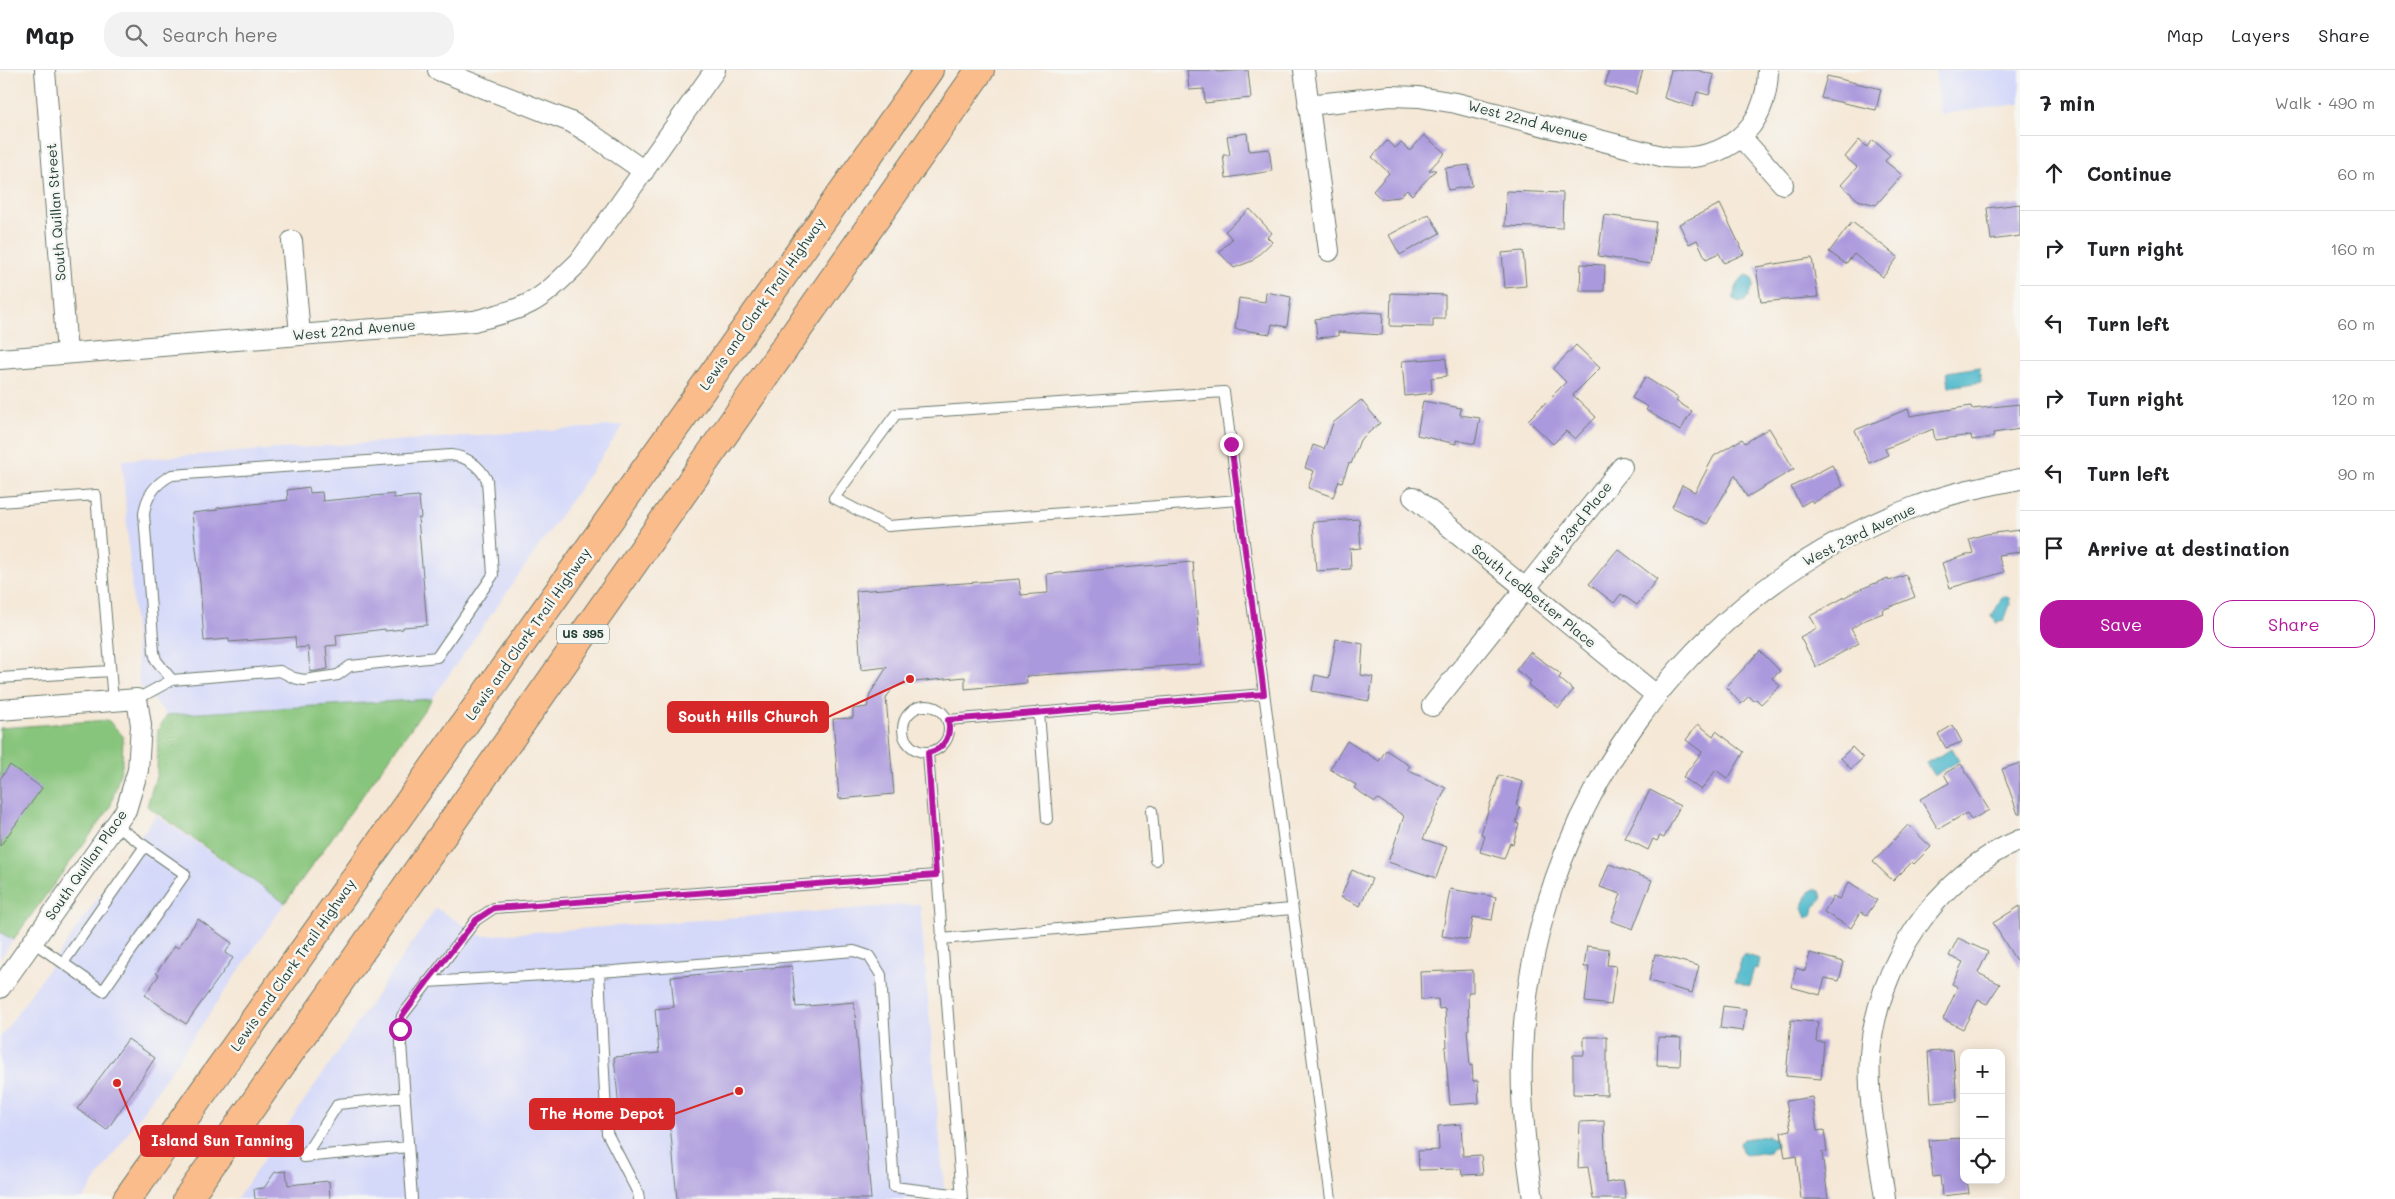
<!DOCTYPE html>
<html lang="en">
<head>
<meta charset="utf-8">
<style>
  body { margin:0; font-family:Mali,sans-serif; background:#f2f2f2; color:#202124 }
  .controls { position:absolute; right:15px; bottom:15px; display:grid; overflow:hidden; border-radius:10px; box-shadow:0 2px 12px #0003 }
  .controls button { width:45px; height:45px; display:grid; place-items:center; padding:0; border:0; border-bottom:1px solid #e0e0e0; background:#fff; color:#202124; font:25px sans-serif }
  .stop { position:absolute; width:15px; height:15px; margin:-11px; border:4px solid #b5179e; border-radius:50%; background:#fff }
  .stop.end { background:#b5179e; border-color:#fff; box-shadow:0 1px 5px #0008 }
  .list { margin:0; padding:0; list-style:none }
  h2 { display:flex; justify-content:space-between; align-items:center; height:65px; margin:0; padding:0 20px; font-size:21px }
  h2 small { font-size:16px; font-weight:400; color:#757577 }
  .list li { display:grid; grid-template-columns:32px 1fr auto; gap:15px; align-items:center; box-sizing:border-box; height:75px; padding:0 20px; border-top:1px solid #e0e0e0 }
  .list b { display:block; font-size:19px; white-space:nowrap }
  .list em { font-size:16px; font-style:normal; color:#757577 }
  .actions { display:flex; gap:10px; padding:15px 20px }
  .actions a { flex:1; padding:11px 0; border:1px solid #b5179e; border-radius:20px; text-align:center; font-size:18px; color:#b5179e }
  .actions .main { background:#b5179e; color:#fff }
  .icon { flex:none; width:28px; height:28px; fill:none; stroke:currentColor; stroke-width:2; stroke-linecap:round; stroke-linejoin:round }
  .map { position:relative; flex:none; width:2020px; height:1129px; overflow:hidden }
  header { display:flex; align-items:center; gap:30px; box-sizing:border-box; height:70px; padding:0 25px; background:#fff; border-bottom:1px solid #e0e0e0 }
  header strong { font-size:24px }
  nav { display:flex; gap:28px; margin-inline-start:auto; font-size:18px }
  .search { width:350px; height:45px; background:#f2f2f2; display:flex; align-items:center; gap:12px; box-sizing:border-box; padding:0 18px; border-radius:20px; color:#757577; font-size:19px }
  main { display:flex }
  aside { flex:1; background:#fff }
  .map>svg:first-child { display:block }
</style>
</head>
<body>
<header>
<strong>Map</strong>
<div class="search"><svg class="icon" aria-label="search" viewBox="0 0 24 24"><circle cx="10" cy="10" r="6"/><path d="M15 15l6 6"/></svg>Search here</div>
<nav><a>Map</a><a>Layers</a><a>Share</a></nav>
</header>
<main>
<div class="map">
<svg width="2020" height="1129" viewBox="0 0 2020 1129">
  <rect width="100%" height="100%" fill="#f6f6f2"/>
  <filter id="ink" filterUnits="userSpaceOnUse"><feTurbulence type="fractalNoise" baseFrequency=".02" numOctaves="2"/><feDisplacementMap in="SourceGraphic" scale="10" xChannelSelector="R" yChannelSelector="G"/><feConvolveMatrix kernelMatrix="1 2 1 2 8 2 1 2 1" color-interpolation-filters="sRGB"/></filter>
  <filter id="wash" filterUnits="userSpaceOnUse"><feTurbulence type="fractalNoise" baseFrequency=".0096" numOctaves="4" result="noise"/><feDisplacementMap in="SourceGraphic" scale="20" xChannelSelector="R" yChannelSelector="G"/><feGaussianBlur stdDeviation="1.12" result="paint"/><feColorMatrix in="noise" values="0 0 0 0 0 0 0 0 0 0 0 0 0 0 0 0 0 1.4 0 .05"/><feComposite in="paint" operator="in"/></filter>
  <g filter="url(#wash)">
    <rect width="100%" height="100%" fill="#f5e8d7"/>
    <path fill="#d4d8f9" d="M1935,0H2020V34L1941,44Z
      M624,355L432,629L167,645L139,614L122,390Z
      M156,745L285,833L83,1129H0V968Z
      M920,834L945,1129H237L436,838L481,866Z
      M0,862L13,870L0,889Z"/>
    <path fill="#88c57b" stroke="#548158" d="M432,629L285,833L147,736L157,703L158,660L167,645Z
      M108,650L123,666L122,696L110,738L13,870L0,862V658Z"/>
    <path fill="#4fb9cc" stroke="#377b80" d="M1746,205L1752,207L1754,215L1745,231L1739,233L1734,230C1733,223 1739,208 1746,205Z
      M1979,297L1981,312L1949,317L1947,302Z
      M2003,526L2009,528L2010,534L2004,551L1996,553L1992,546Z
      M1952,679L1959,691L1934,706L1926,693Z
      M1814,819L1820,821L1822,828L1814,837L1812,846L1806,848L1802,838L1809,822Z
      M1743,884L1760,889L1758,899L1754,898L1749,916L1735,911Z
      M1767,1066L1771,1069H1775L1776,1077H1772L1769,1082L1746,1085L1742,1081L1740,1073L1744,1069Z"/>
    <g id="blocks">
      <path fill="#ab99dd" d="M1187,0H1216L1217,2L1248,0L1251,28L1205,33L1204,19L1189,20Z
        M1609,0H1643L1636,24L1605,16Z
        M1671,0H1697L1714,5L1709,25L1697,22L1693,37L1664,28Z
        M1827,6L1881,19L1876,40L1821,28Z
        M1247,63L1249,81L1269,79L1272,101L1226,108L1223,85H1230L1227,66Z
        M1424,65L1445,83L1429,100H1436L1412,125L1407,120L1399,127L1381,129L1373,121L1389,103L1372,87L1387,71L1395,78L1401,73L1410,81Z
        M1859,70L1867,77L1873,70L1890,85L1885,91L1902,105L1876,135L1858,130L1841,115L1857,97L1845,87Z
        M1469,95L1472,116L1448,120L1445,98Z
        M1506,121L1563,123L1562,158L1505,156Z
        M1720,134L1744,184L1724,193L1719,183L1706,189L1697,170L1689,174L1679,154Z
        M2020,134V166L1991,170L1987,138Z
        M1250,139L1272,163L1267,167L1272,172L1252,191L1234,198L1219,182L1232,169L1225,161Z
        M1429,144L1440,163L1400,185L1389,165Z
        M1604,145L1656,152L1650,194L1598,186Z
        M1852,152L1898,187L1883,207L1854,184L1846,194L1829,182Z
        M1523,181L1526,216L1505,218L1502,183Z
        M1812,188L1818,227L1761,232L1756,197Z
        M1581,194L1605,195L1604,221H1580Z
        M1266,222L1291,227L1287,257L1272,254L1270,264L1235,259L1239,228L1265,232Z
        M1391,223L1445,225V249H1433V257L1390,256Z
        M1363,242L1383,243L1382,265L1338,262V266L1317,268L1315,249Z
        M1576,275L1600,298L1573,325L1596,347L1575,369L1566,361L1553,374L1528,350L1566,312L1553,299Z
        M1446,288L1447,306L1431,308L1432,323L1405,326L1402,291Z
        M1645,307L1678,328L1676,331L1692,341L1680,361L1646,340L1648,337L1632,328Z
        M1361,330L1380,353L1360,370L1351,394L1349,393L1342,412L1339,411L1333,427L1308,418L1314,401L1305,398L1313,375L1324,379L1333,353Z
        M1423,331L1461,338L1460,345L1480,348L1475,374L1456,370V374L1417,365Z
        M2020,334V359L1993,363L1994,367L1972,370L1971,365L1935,370L1933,359L1885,379L1888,385L1869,393L1855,360L1908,339L1910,346L1971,336L1972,339Z
        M1769,358L1794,399L1747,427L1735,405L1707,454L1672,437L1682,415L1695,422L1714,386L1742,369L1745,373Z
        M1832,395L1843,416L1813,433L1811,430L1801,436L1791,417Z
        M309,417L310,423L322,422L323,431L394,424V428L419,426L421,448H418L427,555L403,557V559L385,561V559L336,565L337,575L326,576L328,599L310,602L308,577L296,578L295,567L229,572V569L204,571L200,513L192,443L217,440V438L288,430L287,420Z
        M1359,449L1361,478L1350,479L1351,499L1316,501L1313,452Z
        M2020,460V482L1998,485L2004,502L1950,518L1942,493L1973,483L1969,469L1986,464Z
        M1618,479L1657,509L1637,535L1621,524L1614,533L1589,514Z
        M1193,492L1201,594L1026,606L1027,613L965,619V607L904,613L892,619L886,628L894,724L839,729L833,649L853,648V639L867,637L870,624L887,597L861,600L856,521L1019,509L1021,525L1048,523L1047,504Z
        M1906,505L1915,527L1882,540L1883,543L1863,551L1851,559L1859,573L1816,597L1800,567L1817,558L1810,546L1856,521L1888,508L1889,511Z
        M1336,569L1363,574L1361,605L1373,607L1369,631L1312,621L1315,605L1329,608Z
        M1760,581L1780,601L1772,608L1780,616L1761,634L1756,629L1754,631L1749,626L1741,634L1726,617Z
        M1530,582L1558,602L1561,605L1559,608L1573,620L1559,638L1528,615L1531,611L1516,600Z
        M1698,654L1713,666L1716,661L1744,682L1728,709L1716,700L1701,720L1683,707L1702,682L1686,670Z
        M1953,655L1962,672L1946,678L1938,664Z
        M1347,671L1379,691L1386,680L1410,696L1407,700L1446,718L1423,769L1447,777L1436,808L1388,792L1404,746L1378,729L1375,732L1354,718L1356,715L1330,699Z
        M1852,677L1863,688L1851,699L1841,688Z
        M2020,693V744H2018L2002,699Z
        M1961,694L1989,740L1971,750L1967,743L1938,759L1920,729L1949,713L1944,704Z
        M10,695L42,718L0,776V709Z
        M1499,705L1523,712L1516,735L1520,737L1516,753L1519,754L1513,774L1510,773L1504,789L1480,782L1485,766L1481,764Z
        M1650,720L1680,736L1664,768L1660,766L1657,771L1653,769L1648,780L1625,768Z
        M1908,755L1931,777L1914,794L1912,792L1893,811L1873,792Z
        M1609,794L1652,810L1633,859L1611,851L1621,824L1600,817Z
        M1352,800L1372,809L1360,836L1341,827Z
        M1849,812L1877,830L1867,845L1861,842L1851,858L1824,842L1833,826L1839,829Z
        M1450,819L1496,827L1492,850L1473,847L1469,870L1442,866Z
        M2020,836V897L1993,853Z
        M198,849L232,873L225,883L233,888L186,954L145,925L159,905L156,903L175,876L178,878Z
        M1958,868L1988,882L1978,903L2000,914L1987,934L1978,930L1963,959L1943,949L1958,917L1952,914L1963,892L1949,886Z
        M1587,876L1609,879L1607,895L1616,896L1611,935L1585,932L1589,897H1584Z
        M1810,883L1844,892L1839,911L1825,908L1820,925L1791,917L1796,898L1805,901Z
        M1655,884L1699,896L1692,923L1649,911Z
        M792,896L796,937L854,932L871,1129H677L670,1054L621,1059L614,987L659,983L655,939L674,937L671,907Z
        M1473,900V922H1468L1469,959L1467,960L1470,996L1472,995L1473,1011H1478L1479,1033L1450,1035L1445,977H1447L1445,938L1439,939L1438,929L1421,930L1420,902Z
        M1723,936L1746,939L1743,961L1720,958Z
        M1791,950L1818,952L1816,972H1824L1821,1009L1786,1006Z
        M1584,967H1607V1025L1573,1024V985H1584Z
        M1658,967L1681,968L1680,996L1657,995Z
        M128,969L155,988L107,1060L77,1039Z
        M1953,980L1957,1031L1931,1033L1928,982Z
        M1812,1027L1817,1061L1824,1060L1827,1082H1822L1828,1129H1801L1796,1086L1785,1088L1781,1062L1791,1060L1786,1031Z
        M1604,1051L1606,1113L1623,1110L1626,1129H1593L1588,1097L1578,1098L1580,1052Z
        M1461,1054L1463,1086L1481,1085L1483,1104L1462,1105L1461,1099L1419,1100L1418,1081L1439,1080L1438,1056Z
        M1964,1068V1110H1967L1969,1123L1942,1126L1940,1106L1933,1107L1929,1070Z
        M286,1101L288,1115L329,1111L330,1129H255L254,1119L264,1118L275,1102Z"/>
    </g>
  </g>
  <g filter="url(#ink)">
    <use href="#blocks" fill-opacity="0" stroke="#6a796d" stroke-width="1"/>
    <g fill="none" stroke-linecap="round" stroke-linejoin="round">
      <defs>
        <path id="lane" d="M1239,430L888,456L834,428L896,344L1224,322C1262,591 1294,860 1331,1129
          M0,432L96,425L113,632
          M0,608L110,601
          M137,629L172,610L280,601L294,608L304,610L338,605L350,596L437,587L493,505L487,410C479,395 468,387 451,385L172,405C156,413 146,426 144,444L154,582L156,590L172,610
          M903 659a23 23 0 1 1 46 0a23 23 0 1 1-46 0Z
          M1039,642L1047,749
          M948,650L1264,624
          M928,683L962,1129
          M1152,741L1156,790
          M941,869L1292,839
          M33,872L103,921L185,804L115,755
          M63,893L145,776
          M599,902L607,1063L638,1123L639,1129
          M427,912L614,901L854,881L869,886L881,905L894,1117L961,1125
          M405,1027L338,1034L304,1087L408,1077
          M412,1129L400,959L402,946L476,850L494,838L936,805"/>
        <path id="street" d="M45,0L67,283
          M438,0L571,52L591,64L644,101
          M1304,0L1329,181
          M1308,35L1391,26L1419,27L1456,33L1665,87C1724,93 1767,61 1768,0
          M1741,67L1783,114
          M292,171L300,265
          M0,289L474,251C493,246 513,242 530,233C549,223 564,206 579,192L715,0
          M1413,427L1656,625
          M1432,636L1622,397
          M0,640L137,629L141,655L138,700L126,740L0,918
          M1533,1129C1526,1081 1520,1032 1522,984C1531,742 1689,520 1917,436C1950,423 1985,416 2020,409
          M1885,1129C1879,1082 1867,1033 1870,985C1876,897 1938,803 2020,770"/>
        <path id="highway" d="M127,1129L929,0
          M187,1129L980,0"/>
      </defs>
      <use href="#lane" stroke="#6a796d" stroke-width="12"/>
      <use href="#street" stroke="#6a796d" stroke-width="22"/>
      <use href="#highway" stroke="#6a796d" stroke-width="30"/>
      <use href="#lane" stroke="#fff" stroke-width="10"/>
      <use href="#street" stroke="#fff" stroke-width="20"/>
      <use href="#highway" stroke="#fabc8b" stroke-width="28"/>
    </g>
  </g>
  <g fill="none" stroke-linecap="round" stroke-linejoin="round" filter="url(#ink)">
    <path stroke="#b5179e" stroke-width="6" d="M400,959L402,946L427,912L476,850L494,838L936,805L928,683C944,679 952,666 948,650L1264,624L1231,374"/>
  </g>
  <g text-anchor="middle" stroke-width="5" stroke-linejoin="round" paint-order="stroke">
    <rect fill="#f6f6f2" stroke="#60746d" stroke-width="1" x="557" y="554.5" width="52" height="19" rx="4"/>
    <g font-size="12" font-weight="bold" fill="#1f3d34">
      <text x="583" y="568">US 395</text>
    </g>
    <g font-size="14" fill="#1f3d34" stroke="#f6f6f2">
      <text transform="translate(1528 51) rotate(15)" y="5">West 22nd Avenue</text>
      <text transform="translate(56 142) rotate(-94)" y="5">South Quillan Street</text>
      <text transform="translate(762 234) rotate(-55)" y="5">Lewis and Clark Trail Highway</text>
      <text transform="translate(354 260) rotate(-5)" y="5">West 22nd Avenue</text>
      <text transform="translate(1574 458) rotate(-52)" y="5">West 23rd Place</text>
      <text transform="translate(1859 465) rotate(-26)" y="5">West 23rd Avenue</text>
      <text transform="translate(1534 526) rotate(39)" y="5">South Ledbetter Place</text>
      <text transform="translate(528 564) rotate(-55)" y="5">Lewis and Clark Trail Highway</text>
      <text transform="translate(86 795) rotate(-55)" y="5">South Quillan Place</text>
      <text transform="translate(293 895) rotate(-55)" y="5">Lewis and Clark Trail Highway</text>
    </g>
  </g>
  <path fill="none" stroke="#d62828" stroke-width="2" d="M910 609L828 647M739 1021L674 1044M117 1013L141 1071"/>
  <g fill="#d62828" stroke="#f6f6f2" stroke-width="2">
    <circle cx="910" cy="609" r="5"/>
    <circle cx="739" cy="1021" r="5"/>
    <circle cx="117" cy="1013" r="5"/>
  </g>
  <g fill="#d62828" stroke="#d62828" stroke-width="2">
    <rect x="668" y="632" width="160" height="30" rx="5"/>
    <rect x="530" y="1029" width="144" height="30" rx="5"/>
    <rect x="141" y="1056" width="162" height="30" rx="5"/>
  </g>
  <g font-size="15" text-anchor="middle" font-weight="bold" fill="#fff">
    <text x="748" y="652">South Hills Church</text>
    <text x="602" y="1049">The Home Depot</text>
    <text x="222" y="1076">Island Sun Tanning</text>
  </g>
</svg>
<div class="controls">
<button>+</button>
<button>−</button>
<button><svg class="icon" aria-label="locate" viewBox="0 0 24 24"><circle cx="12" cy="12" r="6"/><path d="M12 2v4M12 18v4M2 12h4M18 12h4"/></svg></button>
</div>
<div class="stop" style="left:400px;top:959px"></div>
<div class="stop end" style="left:1231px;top:374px"></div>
</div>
<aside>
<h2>7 min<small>Walk · 490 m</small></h2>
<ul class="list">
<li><svg class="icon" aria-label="ahead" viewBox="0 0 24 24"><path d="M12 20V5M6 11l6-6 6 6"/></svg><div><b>Continue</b></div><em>60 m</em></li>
<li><svg class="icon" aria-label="right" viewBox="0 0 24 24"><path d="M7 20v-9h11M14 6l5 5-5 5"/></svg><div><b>Turn right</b></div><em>160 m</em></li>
<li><svg class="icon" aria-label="left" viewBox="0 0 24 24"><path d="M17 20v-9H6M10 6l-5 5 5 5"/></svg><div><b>Turn left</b></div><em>60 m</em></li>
<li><svg class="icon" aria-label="right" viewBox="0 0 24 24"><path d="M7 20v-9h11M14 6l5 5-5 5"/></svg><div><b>Turn right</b></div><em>120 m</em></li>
<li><svg class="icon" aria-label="left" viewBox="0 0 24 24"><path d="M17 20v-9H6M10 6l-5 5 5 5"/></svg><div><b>Turn left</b></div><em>90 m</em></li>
<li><svg class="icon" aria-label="arrive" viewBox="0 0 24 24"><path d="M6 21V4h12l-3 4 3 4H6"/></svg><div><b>Arrive at destination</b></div></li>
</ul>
<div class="actions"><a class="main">Save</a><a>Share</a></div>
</aside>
</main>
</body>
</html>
